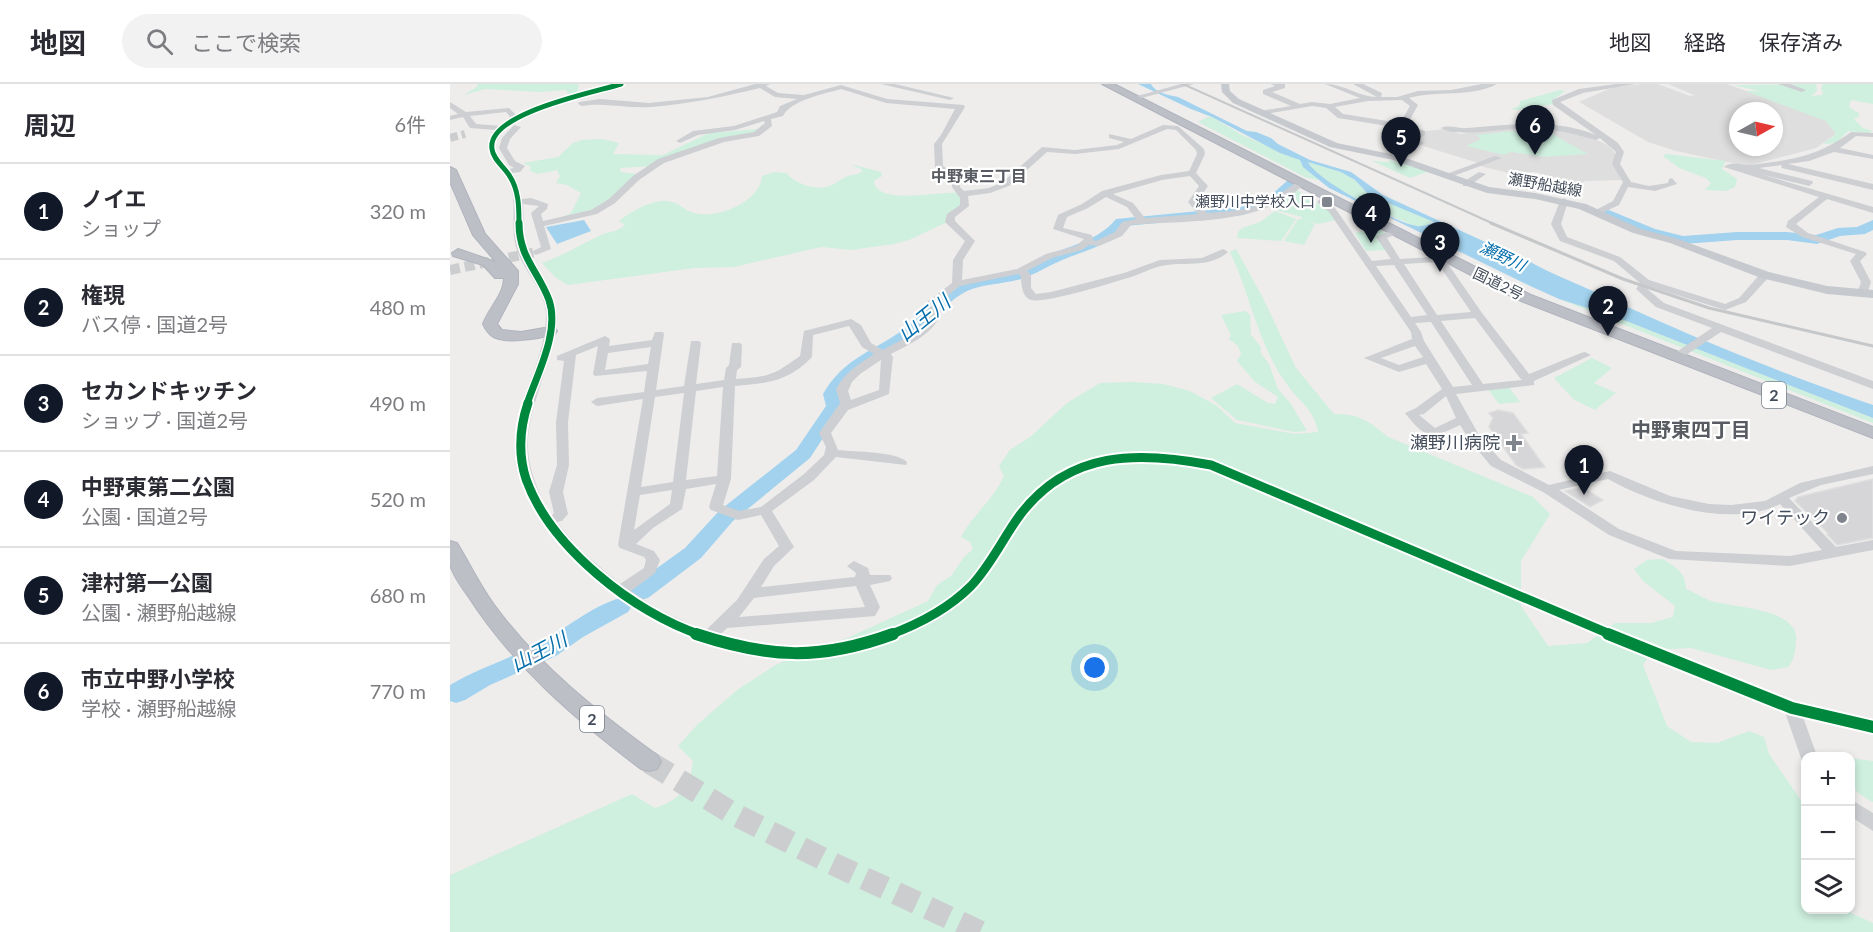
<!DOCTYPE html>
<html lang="ja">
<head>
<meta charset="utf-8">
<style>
  body { margin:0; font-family:Lato,"Noto Sans JP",sans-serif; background:#f2f2f3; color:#2b2b33 }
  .controls { position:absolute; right:18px; bottom:18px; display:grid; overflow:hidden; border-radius:12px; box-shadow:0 3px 9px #0003 }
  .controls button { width:54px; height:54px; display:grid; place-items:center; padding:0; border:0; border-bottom:2px solid #e1e1e2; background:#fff; color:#2b2b33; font:30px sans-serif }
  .compass { position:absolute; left:1279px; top:18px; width:54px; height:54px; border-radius:50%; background:#fff; box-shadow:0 3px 9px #0003; rotate:82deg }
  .you { position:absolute; left:645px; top:584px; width:21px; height:21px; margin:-15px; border:4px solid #fff; border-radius:50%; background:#1a73e8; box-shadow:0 0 0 9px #1a73e833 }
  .badge { display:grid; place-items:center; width:39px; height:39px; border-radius:50%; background:#111827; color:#fff; font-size:20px; font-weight:700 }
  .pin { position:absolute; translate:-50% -50px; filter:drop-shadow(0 2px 3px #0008) }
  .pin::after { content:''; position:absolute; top:32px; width:21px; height:18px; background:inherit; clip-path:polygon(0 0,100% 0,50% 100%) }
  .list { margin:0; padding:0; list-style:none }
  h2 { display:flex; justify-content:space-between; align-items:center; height:78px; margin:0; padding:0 24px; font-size:26px }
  h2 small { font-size:20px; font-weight:400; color:#7c7c81 }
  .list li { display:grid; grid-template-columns:39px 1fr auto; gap:18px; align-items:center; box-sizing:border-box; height:96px; padding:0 24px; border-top:2px solid #e1e1e2 }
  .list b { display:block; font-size:22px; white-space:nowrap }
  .list p { margin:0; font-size:20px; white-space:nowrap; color:#7c7c81 }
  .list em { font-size:20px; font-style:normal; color:#7c7c81 }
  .icon { flex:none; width:33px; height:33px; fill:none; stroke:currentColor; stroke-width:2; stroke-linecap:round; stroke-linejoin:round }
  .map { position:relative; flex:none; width:1423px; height:848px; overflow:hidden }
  header { display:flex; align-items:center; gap:36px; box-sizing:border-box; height:84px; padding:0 30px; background:#fff; border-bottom:2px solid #e1e1e2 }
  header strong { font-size:28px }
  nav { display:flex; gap:33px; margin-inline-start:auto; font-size:21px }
  .search { width:420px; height:54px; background:#f2f2f3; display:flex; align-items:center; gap:15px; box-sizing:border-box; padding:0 21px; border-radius:33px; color:#7c7c81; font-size:22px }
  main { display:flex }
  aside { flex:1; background:#fff }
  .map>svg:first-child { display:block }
</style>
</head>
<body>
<header>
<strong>地図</strong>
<div class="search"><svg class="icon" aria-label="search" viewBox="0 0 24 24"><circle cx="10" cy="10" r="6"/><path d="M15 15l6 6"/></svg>ここで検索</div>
<nav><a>地図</a><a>経路</a><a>保存済み</a></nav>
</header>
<main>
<aside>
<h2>周辺<small>6件</small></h2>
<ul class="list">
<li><span class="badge">1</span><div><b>ノイエ</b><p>ショップ</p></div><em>320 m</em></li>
<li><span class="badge">2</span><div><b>権現</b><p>バス停 · 国道2号</p></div><em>480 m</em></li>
<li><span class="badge">3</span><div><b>セカンドキッチン</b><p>ショップ · 国道2号</p></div><em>490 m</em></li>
<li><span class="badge">4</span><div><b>中野東第二公園</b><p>公園 · 国道2号</p></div><em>520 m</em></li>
<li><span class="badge">5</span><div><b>津村第一公園</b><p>公園 · 瀬野船越線</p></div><em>680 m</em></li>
<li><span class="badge">6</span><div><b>市立中野小学校</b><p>学校 · 瀬野船越線</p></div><em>770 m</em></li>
</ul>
</aside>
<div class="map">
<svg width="1423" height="848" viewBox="0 0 1423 848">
  <rect width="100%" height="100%" fill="#eeedec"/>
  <path fill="#dfdede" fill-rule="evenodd" d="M1192,0H1208L1240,12L1244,11L1218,0H1277L1367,33L1376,37L1386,50L1366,64L1297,82L1226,67L1198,58L1129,18L1161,4ZM1288,27H1324V63H1288Z
    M1058,43L1114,46L1137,51L1159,62L1166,70L1163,80L1173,96L1135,97L1130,100L1085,88L1059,89L1030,82L1051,74L1028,79L970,61L964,56L976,47L996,45L1011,50Z"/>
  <path fill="#cfefdf" d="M27,0H129L127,9L118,10L116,6L88,8L35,5L14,11L28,2Z
    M1366,0L1367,7L1361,12L1372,11L1373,7L1371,5L1373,0H1423V20L1401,16L1399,23L1409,29V33L1404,35L1413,44L1423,47L1418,49L1398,47L1386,59L1373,60L1386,50L1376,37L1295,7H1310L1283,1Z
    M1110,6L1115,7L1103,16L1104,20L1068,26L1060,25L1069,22L1070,17Z
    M758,33H762L790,50L850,76L869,96L857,94L748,38Z
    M309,45V47L287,52L204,82L170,84L171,88L187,90L176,105L126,135L115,132L121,129L131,109L117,101L106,99L110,92L107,86L88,90L80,87L81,83L73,79L108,73L123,59L132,56L152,55L169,59L163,70L213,71L259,49Z
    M1060,47L1102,50L1138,70L1095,73L1061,68L1054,71L1016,62L1031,55L1026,51Z
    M1216,70L1276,77L1272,85L1287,95L1285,103L1276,107L1255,106L1261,99L1256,94L1229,84L1213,72Z
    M940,76L979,87L960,94L922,77L938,78Z
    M858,77L891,88L905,96L919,111L985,137L971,143L965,142C940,131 867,103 858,77Z
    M400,80L431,88L432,92L424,97C426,122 488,107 507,109L514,119L498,133L495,139L459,156L444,160L401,166L371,163L284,183L244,184L118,201L106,194L92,179C112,172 130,161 149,152C158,147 166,149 175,141L169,137C180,128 201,116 216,117C229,118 231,124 241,128C264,137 310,119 312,92L324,88L336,89C346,100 367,108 382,101C393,96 392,92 408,90L413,86Z
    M847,106L883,130L886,136L868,140L855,136L865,140L854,161L834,157L848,135H852V133L826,126L828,119Z
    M825,127L846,135L831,157L787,154L788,148L792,144L810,138Z
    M921,142L936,149L935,166L916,167L905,149L917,146Z
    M786,165L813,214L846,284L884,330C910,330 919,337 938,353L1083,413L1100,430L1071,477V522L1098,562L1137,559L1165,539H1201L1223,533L1225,522L1193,497L1184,485L1197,476L1213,475C1225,483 1236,488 1236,505C1244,508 1253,514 1261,517C1284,524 1350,524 1346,557C1345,568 1345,574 1338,583L1321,586L1241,564L1203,566L1193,581L1217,642L1241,658L1267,659L1299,647L1314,653L1319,670L1355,722L1356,826H1400L1401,829L1423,839V848H0V791L182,710L205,724C230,716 240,703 243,677L228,662L248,640L287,606L324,582L360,564L395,555L478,517L487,501L501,492L514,473L523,465L520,458L511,453C523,430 542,418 554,392L549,382L560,366L580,353L617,319L650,299L683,298L713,300L740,307L767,322L785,339L845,350L868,348C865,327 850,318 839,303C808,263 801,212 780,168Z
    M1109,215L1166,233L1423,334V339Z
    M795,227L800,231L801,251L811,263L810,268L819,280L828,305L841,320L857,347L844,348L787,336L761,314L787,300L818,319L825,320L828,313L805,298L787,277L791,270L788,262L779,255L781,251L771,231Z
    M1142,274L1162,284L1144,299L1166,309L1145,326L1123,315L1104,294Z
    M1058,302L1070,318L1049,320L1037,304Z
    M1400,674L1423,677V718C1397,703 1400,702 1400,674Z"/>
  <path fill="#a2d2ee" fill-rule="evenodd" d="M688,0H701C705,9 719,11 728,13L797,47L806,48L821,54L828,60L860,76L901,88L933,111L1057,168L1062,167C1093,188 1127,199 1160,215C1246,255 1334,290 1423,321V334L1166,233L1109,215L1078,201L879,104L853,83L850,76L830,69L762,33L741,25ZM858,78L891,88L905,96L919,111L984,138C980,140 972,143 967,142C946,139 866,96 858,78Z
    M134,136L141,147L107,160L96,143Z"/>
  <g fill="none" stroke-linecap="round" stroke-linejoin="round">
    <path fill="#a2d2ee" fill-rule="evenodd" d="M842,96L849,100L830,118L793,131L675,142C659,163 631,167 608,178C596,183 584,191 571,195C554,200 533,200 517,207C495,218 488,235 470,250C444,271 409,279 391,310L394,322L360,374L283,437L251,474L198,514L190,516L182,514L179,508L182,502L235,464L269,427L346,366L376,322L373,310C394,273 425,267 457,243C476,229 483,209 508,199C525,193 544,193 562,188C574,184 586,176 599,171C622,161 649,156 666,135L791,123L820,112L837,97Z
      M1154,124L1205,145L1233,152L1287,148H1337L1366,151L1388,144L1407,143L1423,136V146L1415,150L1390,152L1367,160L1337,156H1287L1233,160L1195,151L1149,131L1147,128Z
      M170,514L178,516L182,522L178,528L133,553L106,572L40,601L15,616L6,619L0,617V601C28,584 60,575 89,559C116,545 140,523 170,514Z"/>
  </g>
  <path fill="#d6d6d8" stroke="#dfdedf" stroke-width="1.5" d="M1048,326L1063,329L1078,349L1071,350L1095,383L1073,385L1066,381L1039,343L1043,334L1039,329Z
    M1423,395V454L1387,461L1377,450L1378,449L1345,417L1348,413Z
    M1132,403L1153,416L1140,423L1115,407Z"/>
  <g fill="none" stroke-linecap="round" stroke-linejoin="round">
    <path stroke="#cccdcf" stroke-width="8" stroke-dasharray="8 4" stroke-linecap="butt" d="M0,54L15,50"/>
    <path stroke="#cccdcf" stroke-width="10" stroke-dasharray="10 5" stroke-linecap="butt" d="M0,186L86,168"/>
    <path stroke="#cccdcf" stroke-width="23" stroke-dasharray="23 12" stroke-linecap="butt" d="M199,678L282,729L379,778L530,848"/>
    <defs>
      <path id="highway" d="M652,0H664L1081,211L1423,343V354L1071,217Z
        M0,83L6,86L35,150L68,187V200L47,240L52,246L71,248L100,243L105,244L107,247L105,250C91,254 54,261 42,252C38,249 35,244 33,240C38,225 54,211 54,194H45L33,181L3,172L2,169L8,165L46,178L23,151L0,98Z
        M0,457L7,459C20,480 30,502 45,522C89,582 148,628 207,671L211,678L207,685L199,687L191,685C125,635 63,582 18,512C12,503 2,491 0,480C0,473 0,464 0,457Z"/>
    </defs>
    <use href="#highway" stroke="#b1b4bd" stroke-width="2"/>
    <path fill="#cdcfd2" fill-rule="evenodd" d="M164,0H175C153,14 38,26 46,66C48,74 54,79 59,85L64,84L59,81L49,64L52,54L64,41L71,43L60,55L57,64L65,77L75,82L70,88L62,89L69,102L72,115L81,114L98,120L97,125L91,130L93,137L141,126L159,115L183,92L208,75L269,54L304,48L315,39L314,37L285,46L248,51L230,59L226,57L243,47L284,42L327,28L330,22L347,15L325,13L310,4C273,13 238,20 201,23C177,25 156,18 132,22L128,20L129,18L150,15L199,19L258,13L305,0H320L316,2L328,9L354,11L391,1L437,15L514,21L515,23L492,60L493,82L509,92L510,103L514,107L539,104L553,98L592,63L625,66L667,61L674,58L659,54V50L681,55L713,41L728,42L754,65L755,70L746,89L758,102L747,118L757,129C801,126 812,124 848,97L855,99C814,142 738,136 681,141L672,152L649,162L639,161L632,166L602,174L577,187L581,191V204L586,210L601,208L674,189L710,176L752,174L773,165L778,168C758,185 735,177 711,182C701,184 691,190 681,193C665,198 594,220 581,216C572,213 571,200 571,192L568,190L510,202L488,219L492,226C486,249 460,260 441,270L443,273L439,310L398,326L381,349L388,366C405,368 446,367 457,378L456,381L386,373L364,396L322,427L344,463L324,482L311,503L405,493L406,489L397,482L404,477L418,484L420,491H440L442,494L440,497L420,501L430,523L425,532L277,544L269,552C288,558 307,563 327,564C388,569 473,543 516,498C538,475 550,444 571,420C620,364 698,361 766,378L1185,555L1345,618L1423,636V650L1353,633L1367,672H1356V678L1352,677L1335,628L1175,563L757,384C713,375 666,370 624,391C568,418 554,486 506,523C461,557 383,580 327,576C230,568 105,490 70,397C49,337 93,292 96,235C98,206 71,187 65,159C61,140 67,119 60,100C54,87 43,79 38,65L40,54L46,46L20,44L13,33L0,36V32L8,30L0,24V18L16,28L59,24L66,31L100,18ZM391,5L436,19L505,25L491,51L484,60L485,83L502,95V103L510,114V121L497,130L495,138L515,157L503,176L502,199L477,218L482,226C476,246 450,256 433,266L421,259L411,241L401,235L354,247L350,272C322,292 321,292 286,295L287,286L291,283L292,261L290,259H282L279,281L276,284L274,296L246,300L251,259L249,257H241L234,302L206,306L214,250L213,248H205L202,256L159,262L160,255L155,252L107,272V276L114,277L106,338L107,381L99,408L104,429L101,432C66,367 76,347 97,280C102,265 108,248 107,231C105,206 85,189 77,166C72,151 74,135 73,120L89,122L81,129L91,163L81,168L86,171L101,165L94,142L147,130L165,119L189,96L214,79L274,58L309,52L322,42L321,35L333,32C341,16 374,10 391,5ZM56,28L61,34L51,42L26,40L20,32ZM717,45L726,46L746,66L747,70L739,87L711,91L652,107L632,120L608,131L603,145L634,155L626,162L596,170L567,185L512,196L513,176L525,157L505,137V133L519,122L518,112L540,109L559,102L597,68L625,70L669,65ZM740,92L749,102L738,118L748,130L695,134L683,119L663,110L712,96ZM656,113L677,123L686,135L672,138L665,148L646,157L643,156L642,151L613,144L617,133L638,124ZM399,242L412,263L424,270C409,280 395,288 386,305L390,319L369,349L376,363L374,371L354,390L311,423L289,427L273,421L281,395L285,302C317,299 338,298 362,273L363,251ZM148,262L143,290L145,292L197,287L194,308L147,314L141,318L147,322L193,315L168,461L170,464L194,473L196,476L194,484L170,500L130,466L107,438L112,437L118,430L113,408L119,381L118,338L126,271ZM201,263L198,280L155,286L158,269ZM431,276L429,306L401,316L398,307L402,298L410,290ZM273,303L267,392L236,396L246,307ZM234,309L223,398L191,403L205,313ZM266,400L259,423L261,426L288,436L311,431L329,462L314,475L287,516L255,547L208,525L181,507L205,489L210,476L204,467L186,460L203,444L232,425L236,405ZM222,406L220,420L184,446L190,411ZM406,502L415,523L289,533L304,514Z
      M431,0H445L504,14L500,16Z
      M731,0H744L684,16L680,14Z
      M821,0H835V4L822,8L850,20L862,18L880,20L910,14L875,0C894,0 909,13 927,13L903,0H913L932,9L931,13H947L968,7L1001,6L1032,0H1047C1021,14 986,6 959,14L968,21L957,41L975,47V51L967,55L974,59L946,76L942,74L943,72L964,59L956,55L965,49L950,44L888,34L876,24L862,22L810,31V27L841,22L813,10V6L825,2ZM952,16L960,22L950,39L893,30L885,23L918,17Z
      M1166,0H1186L1133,9L1110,18L1168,59L1174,68L1170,80L1181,98L1199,102L1218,99L1219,95L1222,94L1227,100L1205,107L1178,103L1169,121L1150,130L1142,128L1163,117L1173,98L1162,80L1166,68L1150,54L1146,56C1125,50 1105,45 1082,44C1059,43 1008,55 991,44C998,40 1009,45 1018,44C1061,41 1104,34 1146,51L1103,21L1102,16L1129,5Z
      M1328,0H1340L1356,6L1352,8Z
      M1401,48L1423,49V53L1406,52L1390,64L1423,71V75L1384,68L1359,77L1338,80L1423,100V106L1332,84L1331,81L1309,84L1362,97L1363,99L1359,102L1310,90L1423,123V129L1377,115L1346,140L1358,149L1415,168L1417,170L1410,177L1421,198L1417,210L1412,213L1407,210L1411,198L1400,177L1406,170L1352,153L1336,143L1338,137L1369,113L1274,83C1283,76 1290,82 1300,81C1341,76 1367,73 1401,48Z
      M1045,72L1052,74L998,94L991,92Z
      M1029,88L1036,90L1019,102H1013V98Z
      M874,111H880L881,113L877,118L885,124L922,177L941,175L926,153L941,146H947V150L937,154L950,175L999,172L1001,174L996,177L1032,229L1079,290L1131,269L1135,268L1141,271L1084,297V301L1006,310L1030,353L1051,376L1099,401L1160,387L1220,412L1259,420L1281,421L1315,417L1350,399L1423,382V390L1371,401L1339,414L1386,463L1423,456V466L1340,482L1219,475L1159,451L1093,408L1041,382L1021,358L1010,341C981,355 976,356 955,329L966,324L992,305L976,280L949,288L914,274L962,255L961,248L879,128L867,118ZM987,178L1021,228L987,231L954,180ZM944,181L977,231L961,233L926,182ZM1025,234L1070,294L1072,296L1033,300L991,237ZM981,238L1022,301L1003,303L974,257L971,248L965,239ZM965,262L973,273L949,281L931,274ZM996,312L1006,334L985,344L969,331L974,330ZM1158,395C1202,420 1282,445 1330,420L1372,466L1340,472L1226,467L1169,445L1109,406Z
      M1114,114L1118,117L1111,140L1117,153L1170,173L1199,196L1275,220L1289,214L1311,189H1319V193L1296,218L1275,226L1198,202L1196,204L1214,219L1423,297V305L1271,248L1230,275H1222V271L1262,244L1206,223L1186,205L1190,199L1164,177L1110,157L1101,140L1110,117Z
      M1400,715L1423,729V747L1400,732Z"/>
    <path fill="#c6c9ce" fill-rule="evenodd" d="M771,0H779L780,7L789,15L887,59L950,72L1039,103L1085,109L1136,120L1191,145L1228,155L1319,188L1377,202L1423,206V214L1377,210L1311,194L1220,159L1183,149L1129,125L1085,115L1037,109L943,76L880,63L783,19L772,8Z"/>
    <use href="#highway" fill="#bcbfc6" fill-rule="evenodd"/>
    <path stroke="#c5c7c9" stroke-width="2" d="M733,0L1044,140"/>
    <path stroke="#c5c7c9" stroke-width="3" d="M1041,139L1173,195L1259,224L1423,262"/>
    <defs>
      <path id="cycleway-far3" d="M69,140C69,123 69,106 59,91C54,83 43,75 42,65C36,29 146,8 171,0"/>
      <path id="cycleway-far2" d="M69,139C69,173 88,187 99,216C110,248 87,290 77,320"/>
      <path id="cycleway-far1" d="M78,319C70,343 68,370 76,395C100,463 184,529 251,551
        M439,551C469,540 498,525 521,502C541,481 553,454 570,431C619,366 689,367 761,381L1162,551"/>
      <path id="cycleway" d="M246,550C319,574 369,577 443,550
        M1158,550L1342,624L1423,643"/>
    </defs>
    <use href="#cycleway-far3" stroke="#fff" stroke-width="8"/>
    <use href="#cycleway-far2" stroke="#fff" stroke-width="10"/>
    <use href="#cycleway-far1" stroke="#fff" stroke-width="13"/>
    <use href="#cycleway" stroke="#fff" stroke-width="16"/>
    <use href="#cycleway-far3" stroke="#00873e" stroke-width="5"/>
    <use href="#cycleway-far2" stroke="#00873e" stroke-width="7"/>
    <use href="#cycleway-far1" stroke="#00873e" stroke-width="9"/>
    <use href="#cycleway" stroke="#00873e" stroke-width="12"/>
  </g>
  <g fill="#7f848d" stroke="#fff" stroke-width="2">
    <rect x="871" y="112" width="12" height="12" rx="3"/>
    <path d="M1061 350h6v6h6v6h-6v6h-6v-6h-6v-6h6z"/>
    <circle cx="1392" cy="434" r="6"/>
  </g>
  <g text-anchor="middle" stroke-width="4.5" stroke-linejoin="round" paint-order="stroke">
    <g font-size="15" fill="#434c5a" stroke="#fff">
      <text transform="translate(1095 101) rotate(10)" y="5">瀬野船越線</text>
      <text transform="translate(1048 200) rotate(26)" y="5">国道2号</text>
    </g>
    <g font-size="15" fill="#434c5a" stroke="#fff" text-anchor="end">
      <text x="865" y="123">瀬野川中学校入口</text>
    </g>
    <g font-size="16" font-weight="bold" fill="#585b61" stroke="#fff">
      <text x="529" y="98">中野東三丁目</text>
    </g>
    <g font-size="16" font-style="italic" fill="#056eab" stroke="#fff">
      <text transform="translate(1053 172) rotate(25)" y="6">瀬野川</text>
    </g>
    <g fill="#fff" stroke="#7b828c" stroke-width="1.5">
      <rect x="1312" y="298" width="24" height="26" rx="4.5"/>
      <rect x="130" y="622" width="24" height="26" rx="4.5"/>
    </g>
    <g font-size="16" font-weight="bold" fill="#434c5a">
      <text x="1324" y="317">2</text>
      <text x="142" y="641">2</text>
    </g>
    <g font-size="18" fill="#434c5a" stroke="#fff" text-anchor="end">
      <text x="1050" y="365">瀬野川病院</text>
      <text x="1380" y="440">ワイテック</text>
    </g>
    <g font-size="20" font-style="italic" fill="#056eab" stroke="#fff">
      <text transform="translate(474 234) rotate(-39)" y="7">山王川</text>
      <text transform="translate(89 568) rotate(-28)" y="7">山王川</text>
    </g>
    <g font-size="20" font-weight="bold" fill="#585b61" stroke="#fff">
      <text x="1241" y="353">中野東四丁目</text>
    </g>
  </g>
</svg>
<div class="controls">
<button>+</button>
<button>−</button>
<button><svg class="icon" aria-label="layers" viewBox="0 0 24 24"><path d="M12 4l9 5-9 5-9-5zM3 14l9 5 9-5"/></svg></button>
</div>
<svg class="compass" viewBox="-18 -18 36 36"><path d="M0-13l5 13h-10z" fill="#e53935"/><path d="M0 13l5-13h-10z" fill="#7c7c81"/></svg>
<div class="you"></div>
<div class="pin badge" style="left:1134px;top:411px">1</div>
<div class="pin badge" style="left:1158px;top:252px">2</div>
<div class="pin badge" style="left:990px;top:188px">3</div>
<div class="pin badge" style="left:921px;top:159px">4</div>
<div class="pin badge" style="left:951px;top:83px">5</div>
<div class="pin badge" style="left:1085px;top:71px">6</div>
</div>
</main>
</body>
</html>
